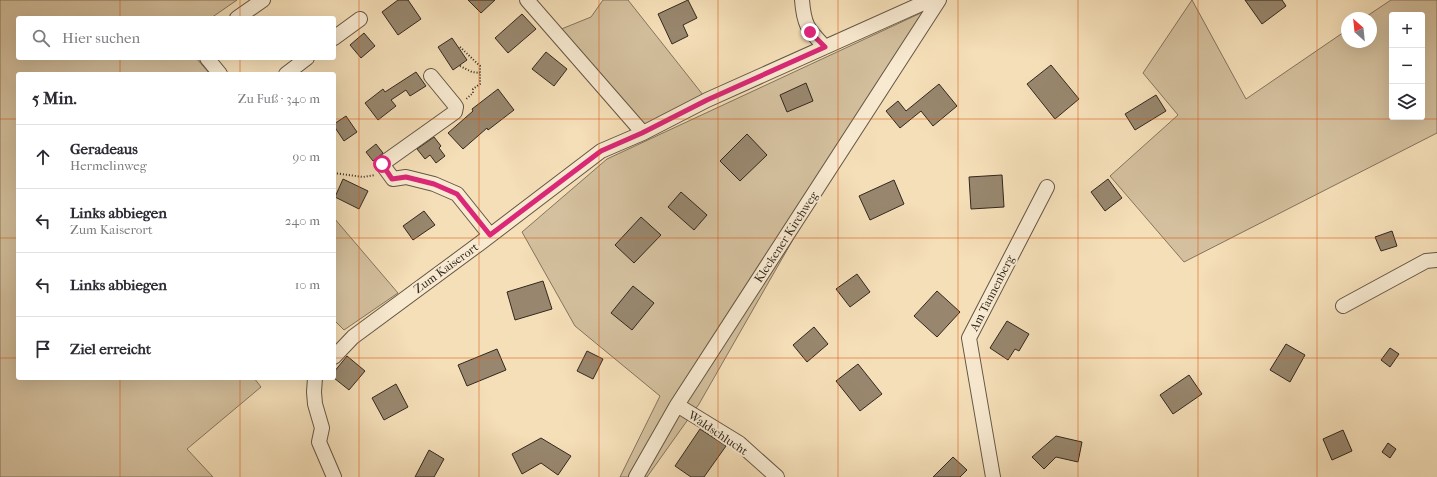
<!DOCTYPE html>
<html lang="de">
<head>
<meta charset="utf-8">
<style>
  body { margin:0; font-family:"IM FELL French Canon",serif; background:#f7f7f7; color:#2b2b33 }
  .controls { position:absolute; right:12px; top:12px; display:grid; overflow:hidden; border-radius:4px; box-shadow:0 4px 16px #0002 }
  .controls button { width:36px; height:36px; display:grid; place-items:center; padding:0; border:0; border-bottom:1px solid #e1e1e2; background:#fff; color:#2b2b33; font:20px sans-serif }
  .compass { position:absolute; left:1341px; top:12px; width:36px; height:36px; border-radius:50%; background:#fff; box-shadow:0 4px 16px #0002; rotate:333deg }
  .stop { position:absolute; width:12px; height:12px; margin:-9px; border:3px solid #db2777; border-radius:50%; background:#fff }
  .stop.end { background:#db2777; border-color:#fff; box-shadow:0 1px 4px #0008 }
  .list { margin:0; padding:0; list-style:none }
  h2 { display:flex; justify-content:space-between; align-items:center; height:52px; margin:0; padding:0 16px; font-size:17px }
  h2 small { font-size:13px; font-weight:400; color:#7c7c81 }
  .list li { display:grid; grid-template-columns:26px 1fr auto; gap:12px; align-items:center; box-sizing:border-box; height:64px; padding:0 16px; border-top:1px solid #e1e1e2 }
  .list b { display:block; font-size:15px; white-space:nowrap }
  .list p { margin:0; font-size:13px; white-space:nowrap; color:#7c7c81 }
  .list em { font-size:13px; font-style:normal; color:#7c7c81 }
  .icon { flex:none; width:22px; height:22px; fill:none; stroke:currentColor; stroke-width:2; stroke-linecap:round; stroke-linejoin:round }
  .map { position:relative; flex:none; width:1437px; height:477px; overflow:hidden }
  .search { position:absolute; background:#fff; box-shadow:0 4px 16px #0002; left:16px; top:16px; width:320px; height:44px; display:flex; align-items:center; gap:10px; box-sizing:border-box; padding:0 14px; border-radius:4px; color:#7c7c81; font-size:15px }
  .panel { position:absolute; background:#fff; box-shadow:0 4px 16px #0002; left:16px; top:72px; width:320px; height:308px; border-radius:4px }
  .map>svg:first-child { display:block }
</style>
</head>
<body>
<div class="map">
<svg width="1437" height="477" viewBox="0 0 1437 477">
  <rect width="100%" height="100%" fill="#f5dfb8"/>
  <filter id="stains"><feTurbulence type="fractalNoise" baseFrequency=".005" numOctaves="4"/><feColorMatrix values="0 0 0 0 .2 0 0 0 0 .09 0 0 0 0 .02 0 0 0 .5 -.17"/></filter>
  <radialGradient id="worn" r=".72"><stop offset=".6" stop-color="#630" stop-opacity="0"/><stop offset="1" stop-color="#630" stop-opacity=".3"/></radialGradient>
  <path fill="#d4c09e" stroke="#84745e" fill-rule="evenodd" d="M0,0H237L211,18H18V58H196L210,74H18V378H254L261,387L187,449L213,477H0Z
    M603,0H628L707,100L643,133L554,32L591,17Z
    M1192,0L1246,99L1347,30V42H1371V18H1364L1391,0H1437V133L1184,262L1110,176L1178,115L1143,73ZM1392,15H1422V117H1392Z
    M923,12L699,404L647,477H620L660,396L575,326L522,232L607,159Z
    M334,218L398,293L344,330L334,320Z"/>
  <path fill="#98876e" stroke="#33281e" d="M398,0H408L421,19L398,35L382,12Z
    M468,0H495L481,13Z
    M688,0L697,18L683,25L688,36L672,44L658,14Z
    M1245,0H1282L1286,6L1262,24Z
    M522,14L536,29L508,53L495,38Z
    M364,33L375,46L361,58L350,45Z
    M452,38L467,60L453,70L438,47Z
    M546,52L567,69L554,86L532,69Z
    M1051,65L1079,99L1055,119L1027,84Z
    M416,72L426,86L410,96L406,90L391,100L396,106L378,120L365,103L383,89L385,92Z
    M806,83L813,101L787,112L780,95Z
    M939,84L957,106L933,126L921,111L900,128L886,111L898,101L906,111Z
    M498,89L514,110L488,130L487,128L463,149L448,133L473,111L472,109Z
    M1156,95L1166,111L1135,130L1125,114Z
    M346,116L357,132L344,141L334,126V124Z
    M747,134L767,155L740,181L720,161Z
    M434,137L441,146L439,148L445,156L436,163L430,155L425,159L417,149Z
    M376,144L383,153L373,161L366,152Z
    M1002,175L1004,207L971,209L969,177Z
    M343,179L368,191L359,209L335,197Z
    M1108,179L1122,198L1105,211L1091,192Z
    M894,180L904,204L870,220L859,196Z
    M681,192L707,215L694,230L668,207Z
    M424,211L435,225L413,240L403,226Z
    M641,217L661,235L634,263L615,245Z
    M1392,231L1397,246L1381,251L1375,237Z
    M857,274L870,292L850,307L836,289Z
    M543,281L552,309L515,320L507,292Z
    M633,286L654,303L632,330L611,313Z
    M937,291L960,312L937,337L914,316Z
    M1007,321L1029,334L1019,351L1015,349L1008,360L990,348Z
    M814,327L828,344L807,362L793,345Z
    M1286,344L1305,355L1290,382L1270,370Z
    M1390,348L1399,354L1390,367L1381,360Z
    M497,349L506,370L467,386L458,365Z
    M587,351L603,359L593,379L577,371Z
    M347,356L365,371L349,390L334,378V372Z
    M858,364L882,394L860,411L836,381Z
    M1189,375L1202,394L1173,414L1160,395Z
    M396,384L408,407L384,420L372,398Z
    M700,429L726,446L704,477H691L675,466Z
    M1343,430L1352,451L1332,460L1323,439Z
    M1056,436L1082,442L1078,462L1056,457L1044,469L1032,457Z
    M541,438L571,456L558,475L541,463L522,474L512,454Z
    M1388,443L1396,449L1390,458L1382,452Z
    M429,450L444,459L434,477H415Z
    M953,457L967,470L960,477H933Z"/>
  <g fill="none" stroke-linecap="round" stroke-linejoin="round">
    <defs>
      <path id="minor" d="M527,0L643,133
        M802,0C804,26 808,29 825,47
        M237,18L263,0
        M334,38L360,19
        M207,58L220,74
        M286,74L307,58
        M431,76L454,104L456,107L455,112L382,164L393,179L406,177L434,184L457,194L490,235
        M1343,306L1426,261L1437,260
        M334,357L353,337L479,244L601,151L643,133L707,100L930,0
        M315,378L314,392L315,404L322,428L319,442L334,477
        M677,405L739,443L777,477
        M636,477L677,405L939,0
        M993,477L969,338L1047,187"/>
    </defs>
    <use href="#minor" stroke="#645644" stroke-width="16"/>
    <path stroke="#33281e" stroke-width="2" stroke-dasharray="1 2" stroke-linecap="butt" d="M460,47L480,66V84L473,89V93L465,100
      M460,66L472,72L480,73
      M334,173L363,177L375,175"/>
    <use href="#minor" stroke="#f8ead1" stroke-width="14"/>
  </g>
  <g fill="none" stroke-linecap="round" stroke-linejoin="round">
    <path stroke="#db2777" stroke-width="5" d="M382,164L392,179L406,177L434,184L457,194L490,235L601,151L642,133L707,100L825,47L810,32"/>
  </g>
  <path fill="none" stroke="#d6540e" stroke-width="1" stroke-opacity="0.55" d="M120,0V18M240,0V18M359,0V477M479,0V477M599,0V477M718,0V477M838,0V477M958,0V477M1078,0V477M1198,0V477M1317,0V477M120,58V74M240,58V74M0,119H18M334,119H1437M0,238H18M334,238H1437M0,358H18M334,358H1437M120,378V477M240,378V477"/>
  <g text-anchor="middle" stroke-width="4" stroke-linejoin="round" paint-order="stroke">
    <g font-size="12" fill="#33281e" stroke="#f8ead1">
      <text transform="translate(786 237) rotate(-57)" y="4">Kleckener Kirchweg</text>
      <text transform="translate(446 268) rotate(-36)" y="4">Zum Kaiserort</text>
      <text transform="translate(992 293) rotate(-63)" y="4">Am Tannenberg</text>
      <text transform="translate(718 433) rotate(34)" y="4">Waldschlucht</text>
    </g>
  </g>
  <rect width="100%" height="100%" filter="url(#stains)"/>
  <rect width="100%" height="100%" fill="url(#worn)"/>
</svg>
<div class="controls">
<button>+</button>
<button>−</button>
<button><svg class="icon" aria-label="layers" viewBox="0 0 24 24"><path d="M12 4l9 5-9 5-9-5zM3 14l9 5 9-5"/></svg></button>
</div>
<svg class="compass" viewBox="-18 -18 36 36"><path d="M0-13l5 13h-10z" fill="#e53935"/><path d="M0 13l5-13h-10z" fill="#7c7c81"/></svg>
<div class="stop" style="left:382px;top:164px"></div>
<div class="stop end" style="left:810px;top:32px"></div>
<div class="search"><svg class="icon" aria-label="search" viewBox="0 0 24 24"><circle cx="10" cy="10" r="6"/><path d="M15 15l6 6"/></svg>Hier suchen</div>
<section class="panel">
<h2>5 Min.<small>Zu Fuß · 340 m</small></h2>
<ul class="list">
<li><svg class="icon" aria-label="ahead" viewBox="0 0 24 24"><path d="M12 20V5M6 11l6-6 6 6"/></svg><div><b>Geradeaus</b><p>Hermelinweg</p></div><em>90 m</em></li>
<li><svg class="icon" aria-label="left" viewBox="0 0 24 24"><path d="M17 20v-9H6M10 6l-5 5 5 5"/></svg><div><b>Links abbiegen</b><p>Zum Kaiserort</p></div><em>240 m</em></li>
<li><svg class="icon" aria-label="left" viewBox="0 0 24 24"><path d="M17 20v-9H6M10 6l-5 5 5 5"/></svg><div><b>Links abbiegen</b></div><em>10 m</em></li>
<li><svg class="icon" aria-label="arrive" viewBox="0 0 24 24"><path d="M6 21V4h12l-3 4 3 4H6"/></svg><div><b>Ziel erreicht</b></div></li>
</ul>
</section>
</div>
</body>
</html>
